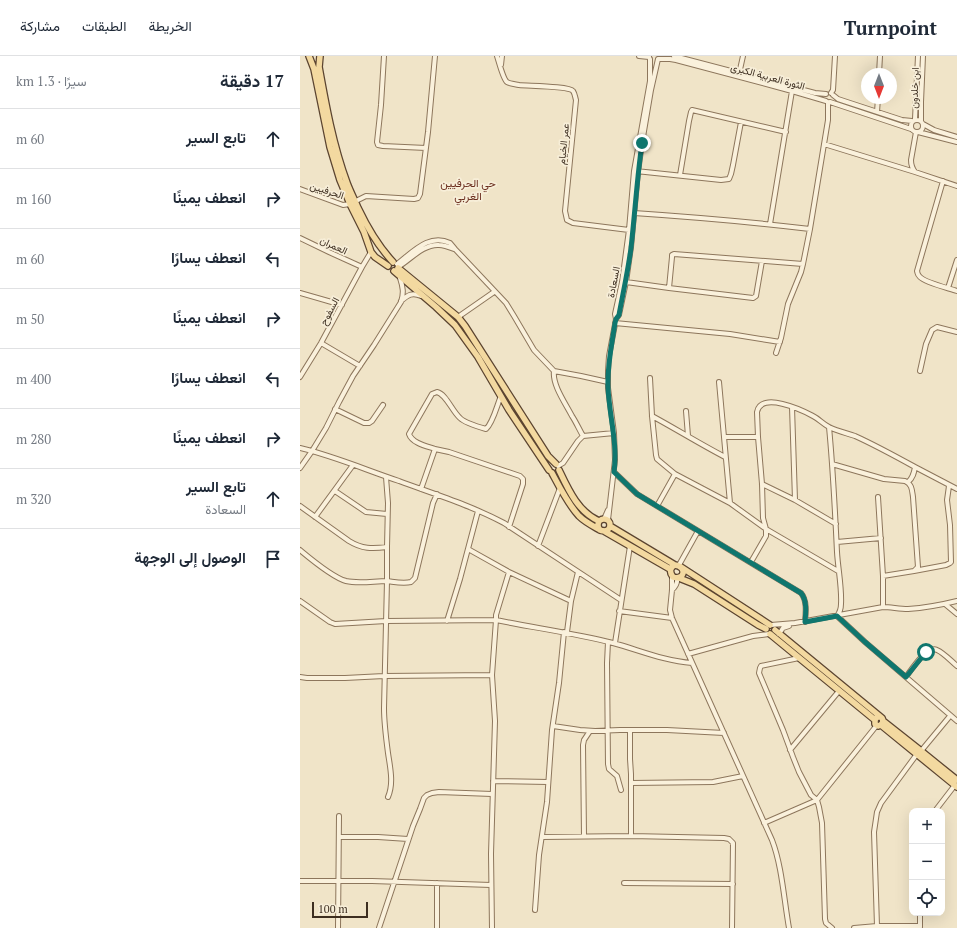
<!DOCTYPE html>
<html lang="ar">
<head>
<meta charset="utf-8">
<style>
  body { margin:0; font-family:"PT Serif",Vazirmatn,serif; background:#f2f2f3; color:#1f2937; direction:rtl }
  .controls { position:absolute; right:12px; bottom:12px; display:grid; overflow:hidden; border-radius:8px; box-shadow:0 4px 16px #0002 }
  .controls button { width:36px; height:36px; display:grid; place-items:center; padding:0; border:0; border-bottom:1px solid #e0e1e3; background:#fff; color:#1f2937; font:20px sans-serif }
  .compass { position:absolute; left:561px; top:12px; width:36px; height:36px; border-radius:50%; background:#fff; box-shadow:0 4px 16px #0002; rotate:180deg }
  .scale { position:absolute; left:12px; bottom:10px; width:56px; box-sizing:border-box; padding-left:4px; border:2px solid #3d2e20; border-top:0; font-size:11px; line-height:14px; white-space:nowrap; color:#3d2e20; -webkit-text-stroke:3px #f7eed8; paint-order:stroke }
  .stop { position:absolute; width:12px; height:12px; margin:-9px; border:3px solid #0f766e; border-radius:50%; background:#fff }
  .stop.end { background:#0f766e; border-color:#fff; box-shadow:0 1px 4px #0008 }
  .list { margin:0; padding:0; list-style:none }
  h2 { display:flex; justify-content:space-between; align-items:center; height:52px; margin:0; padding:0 16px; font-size:17px }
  h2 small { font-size:13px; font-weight:400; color:#747a83 }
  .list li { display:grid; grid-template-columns:26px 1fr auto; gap:12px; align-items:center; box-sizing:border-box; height:60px; padding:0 16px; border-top:1px solid #e0e1e3 }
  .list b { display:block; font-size:15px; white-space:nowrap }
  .list p { margin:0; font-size:13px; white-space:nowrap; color:#747a83 }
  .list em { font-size:13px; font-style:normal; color:#747a83 }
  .icon { flex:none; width:22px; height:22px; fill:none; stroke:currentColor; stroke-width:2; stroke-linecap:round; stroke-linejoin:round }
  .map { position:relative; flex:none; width:657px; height:872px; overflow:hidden; direction:ltr }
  header { display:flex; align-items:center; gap:24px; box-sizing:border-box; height:56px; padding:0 20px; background:#fff; border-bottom:1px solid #e0e1e3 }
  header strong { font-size:19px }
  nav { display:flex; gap:22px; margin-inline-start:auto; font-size:14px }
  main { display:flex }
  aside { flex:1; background:#fff }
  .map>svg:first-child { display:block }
</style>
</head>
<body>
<header>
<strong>Turnpoint</strong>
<nav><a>الخريطة</a><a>الطبقات</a><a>مشاركة</a></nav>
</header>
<main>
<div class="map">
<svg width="657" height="872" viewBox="0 0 657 872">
  <rect width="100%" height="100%" fill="#f0e4c8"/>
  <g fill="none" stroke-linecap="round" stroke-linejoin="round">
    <defs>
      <path id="minor" d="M84,0L81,49L77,86L78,89L83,90L126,92
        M197,0C199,6 203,23 207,26C210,28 215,28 219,29C228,30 269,30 273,35C275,38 275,41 276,44L265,155L267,164L273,167L329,174
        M339,0L349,1
        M374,0L515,37L526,38
        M359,3H370L376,4L492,35L526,45
        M201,9L202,0
        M439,18L443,0
        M579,18L580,0
        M531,37L533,34L535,0
        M533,39L538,43L544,45L602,64L612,65
        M530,46L611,73
        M577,56L578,42
        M615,63L618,0
        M611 70a6 6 0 1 1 12 0a6 6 0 1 1-12 0Z
        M621,65V46L623,0
        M623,68L634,74L657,81
        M616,76L611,104C611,109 612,112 615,116L657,130
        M618,76L657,86
        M524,88L615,116
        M336,115L421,124L429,123L431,118L433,109L441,66
        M380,119L389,65L391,56L392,54L486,76
        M643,125L617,215C618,218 617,218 620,221C626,227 648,232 657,235
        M0,133L43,149L50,148L66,140L114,143L118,142L120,138L128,76L135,0
        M334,157C393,161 452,166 510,173
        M470,168L492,35
        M0,182L29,196L62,211
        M97,208C113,196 129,177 150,187L155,193L206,247L214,260L234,294L254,315
        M98,211C110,204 123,188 139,189C144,189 149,191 154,193
        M326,226L369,232L453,242L456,240L462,205
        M369,232L372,201V199L374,198L503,208
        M648,232L657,204
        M0,237L42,249
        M101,245C108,239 112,236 121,240
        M158,261L194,236
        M316,263L319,259L326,226L331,191L338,116L342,87L351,34L358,3
        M315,267L430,278L480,286
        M21,287L60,310
        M476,297L481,282L488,248L501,216L503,208L510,173L528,64V46
        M620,315L626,288L632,274L637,271L657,276
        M0,321L21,287L62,211L71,196
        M350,322L352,360L356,399L357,403L375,418L430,447L466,473L538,515
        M419,326L430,447
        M492,351L495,444
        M35,353L64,367H69L72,365L83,349
        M386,355L388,380
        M352,360C376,373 400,388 425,401
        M529,371C533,412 535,454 537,496C538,513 542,532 541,548C541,553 540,556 537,560L565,586L657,665
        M283,380C279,373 276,366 272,360C266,348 252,329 254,315L281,320L308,326
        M424,381H458
        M0,392C34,400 66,414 99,425C134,438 170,449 204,467L321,544
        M135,393C126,390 112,387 109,378L132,338L137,336C146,338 152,355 160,362C165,367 179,371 186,373C193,367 197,349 201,340
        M532,408L584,423L605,425C612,428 612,434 613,441L618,511L614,515L583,520
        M258,410L263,407L278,385L283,380L314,377
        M615,411L657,433
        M0,412L12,395L26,372L39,346L53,320L74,289L101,246C104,237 103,231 100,222
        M314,416L337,438L501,537C507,544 506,556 505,566
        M86,421L88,447L87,491V525L84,652C84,667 86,682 88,697C90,711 94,727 88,741
        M462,428L495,444L536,468
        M121,433L135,393L149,396L220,420L223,423V428L209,471
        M35,435L66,456L87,458
        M578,441L583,520V551
        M0,450L49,485C62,493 72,493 87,491
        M357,450L375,418
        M15,461L53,409
        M304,463L308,454
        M308,464L315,404L314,377L308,332V315L309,300L316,263L315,258L322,226L329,174L334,115L350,25V3
        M537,486L581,482
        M238,490L260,432
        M168,493L209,516L271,545
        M0,494C12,504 32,521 46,525C59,528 74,525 87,525C95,526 103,528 111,526L115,522L133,447L137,438
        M451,506L466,480V473L463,462L462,428L458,381L457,356C461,335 502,354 513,360C519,363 523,368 529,371C537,375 546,377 555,380C575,389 595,400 615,411C614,417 613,422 608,426
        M379,509L398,475
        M614,515L646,509L650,507L651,506L650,469L647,444L649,430
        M209,516L196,559V564C235,572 274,577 313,587C339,594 364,605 392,607
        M372,520V534L370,554L372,562L472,784C482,810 484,844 489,872
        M372,534C376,530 378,527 377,522
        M0,545L30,566L35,568L86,565L196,564L192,619L195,665L191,798L192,872
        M645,548L657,558
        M319,555L372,562
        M147,565L160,523L178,455
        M471,569L495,567L583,551C591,551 599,553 608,553C624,552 641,549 657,545
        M267,576L271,545L278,516
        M479,578L483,572L489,570
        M308,586L307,607L308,708L309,713L317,720L321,734
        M315,587L330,490
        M388,598L453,580L469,578
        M499,602L461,610L460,612L459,617L483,674L493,701L499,716L511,739L517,744L519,751L522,767L525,863L526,867L532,872
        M0,621L7,622H45L84,620L192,619
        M606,621C612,613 627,589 637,594C644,597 651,605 657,610
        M253,670L280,674L295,675L320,674H367L424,677
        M330,674V703L331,718V780
        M490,694L539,635
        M621,695L650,660
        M193,725L248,726
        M331,727L413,726L443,720
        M635,755L655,729
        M464,767L517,744L577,669
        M284,780L283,689L284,684L290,675
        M39,781H78L108,783
        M242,781L331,780L424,782L429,783L433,787L432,872
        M0,825H72L191,829
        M137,827V872
        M324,827L433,828
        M235,854L239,799L247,746L252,674L259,627L264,576
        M577,870L574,776L577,756L581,747L617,698
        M620,871V857
        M38,872L39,760
        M79,872L113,770L120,753L124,742L127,739L132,737L139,736L192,738
        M554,872L577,870H620"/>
      <path id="major" d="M9,0L14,13L30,91L40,124L50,148L64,176L71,196L75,201L88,210
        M20,0L19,11C26,50 33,89 47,127C50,135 54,143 58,152C67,171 78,190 93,206
        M98,212L158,261L165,270L248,400L256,408
        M94,215L136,251L155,269L178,301L209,354L249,414
        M259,414C268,433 278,456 299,465
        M252,417C260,432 268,448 279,460C285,466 293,470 300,474
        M298 469a6 6 0 1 1 12 0a6 6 0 1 1-12 0Z
        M310,470L375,509C388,511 384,525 373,521C369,516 370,511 375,509
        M304,475L370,513
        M381,511L470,569
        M379,522L394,528L458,569L466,573
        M475,574L582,662C584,666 582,669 578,670L575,668V664L577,661H580
        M470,578L575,664
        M583,665L621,695L657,724
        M581,669L657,731"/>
    </defs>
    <use href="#minor" stroke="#8d765c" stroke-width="6"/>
    <use href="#major" stroke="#5b4430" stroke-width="8"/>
    <use href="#minor" stroke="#faf1dc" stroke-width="4"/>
    <use href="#major" stroke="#f3d9a0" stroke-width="5.5"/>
  </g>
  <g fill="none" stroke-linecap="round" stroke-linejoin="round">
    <path stroke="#0f766e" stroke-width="5" d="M342,87C337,122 335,157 331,192C328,215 323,237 319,259L316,263L315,267C312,288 307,309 308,331C309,359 318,387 314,416L337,438L501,537C507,544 506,556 505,566L537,560L565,586L606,621L626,596"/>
  </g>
  <g text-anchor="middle" stroke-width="3.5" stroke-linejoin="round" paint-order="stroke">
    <g font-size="10" fill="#3d2e20" stroke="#f7eed8">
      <text transform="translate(468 20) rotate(15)" y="4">الثورة العربية الكبرى</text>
      <text transform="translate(614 32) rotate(-88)" y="4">ابن خلدون</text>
      <text transform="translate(263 88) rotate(-84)" y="4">عمر الخيام</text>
      <text transform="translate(27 134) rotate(18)" y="4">الحرفيين</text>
      <text transform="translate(34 189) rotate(25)" y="4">العمران</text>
      <text transform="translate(313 226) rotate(-79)" y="4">السعادة</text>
      <text transform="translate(29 255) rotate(-62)" y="4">السفوح</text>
    </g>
    <g font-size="11" fill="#6b2e1e" stroke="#f7eed8">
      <text x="168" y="131">حي الحرفيين<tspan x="168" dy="13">الغربي</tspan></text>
    </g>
  </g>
</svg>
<div class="controls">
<button>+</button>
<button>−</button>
<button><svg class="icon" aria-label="locate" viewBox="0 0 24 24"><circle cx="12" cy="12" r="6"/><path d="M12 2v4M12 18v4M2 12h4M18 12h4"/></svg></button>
</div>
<svg class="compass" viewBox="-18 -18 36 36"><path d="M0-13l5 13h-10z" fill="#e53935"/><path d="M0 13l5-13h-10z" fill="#747a83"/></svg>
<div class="scale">100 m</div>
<div class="stop" style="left:626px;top:596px"></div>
<div class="stop end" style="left:342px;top:87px"></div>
</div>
<aside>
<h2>17 دقيقة<small>سيرًا · 1.3 km</small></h2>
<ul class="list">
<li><svg class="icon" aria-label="ahead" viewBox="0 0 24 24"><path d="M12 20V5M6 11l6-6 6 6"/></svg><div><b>تابع السير</b></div><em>60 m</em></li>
<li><svg class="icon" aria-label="right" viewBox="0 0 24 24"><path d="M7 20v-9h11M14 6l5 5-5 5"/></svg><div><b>انعطف يمينًا</b></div><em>160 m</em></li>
<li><svg class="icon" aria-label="left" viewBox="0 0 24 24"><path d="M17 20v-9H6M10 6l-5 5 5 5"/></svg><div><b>انعطف يسارًا</b></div><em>60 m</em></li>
<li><svg class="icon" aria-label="right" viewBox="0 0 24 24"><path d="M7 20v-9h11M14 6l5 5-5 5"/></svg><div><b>انعطف يمينًا</b></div><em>50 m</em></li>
<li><svg class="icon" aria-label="left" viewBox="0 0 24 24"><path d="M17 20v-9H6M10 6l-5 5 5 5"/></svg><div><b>انعطف يسارًا</b></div><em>400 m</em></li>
<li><svg class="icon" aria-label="right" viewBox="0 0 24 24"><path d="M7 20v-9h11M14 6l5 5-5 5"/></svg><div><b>انعطف يمينًا</b></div><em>280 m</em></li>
<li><svg class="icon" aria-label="ahead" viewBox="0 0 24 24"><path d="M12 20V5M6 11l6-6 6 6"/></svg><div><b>تابع السير</b><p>السعادة</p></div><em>320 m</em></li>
<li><svg class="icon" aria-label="arrive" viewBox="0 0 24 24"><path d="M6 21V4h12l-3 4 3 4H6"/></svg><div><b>الوصول إلى الوجهة</b></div></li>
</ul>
</aside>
</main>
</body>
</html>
